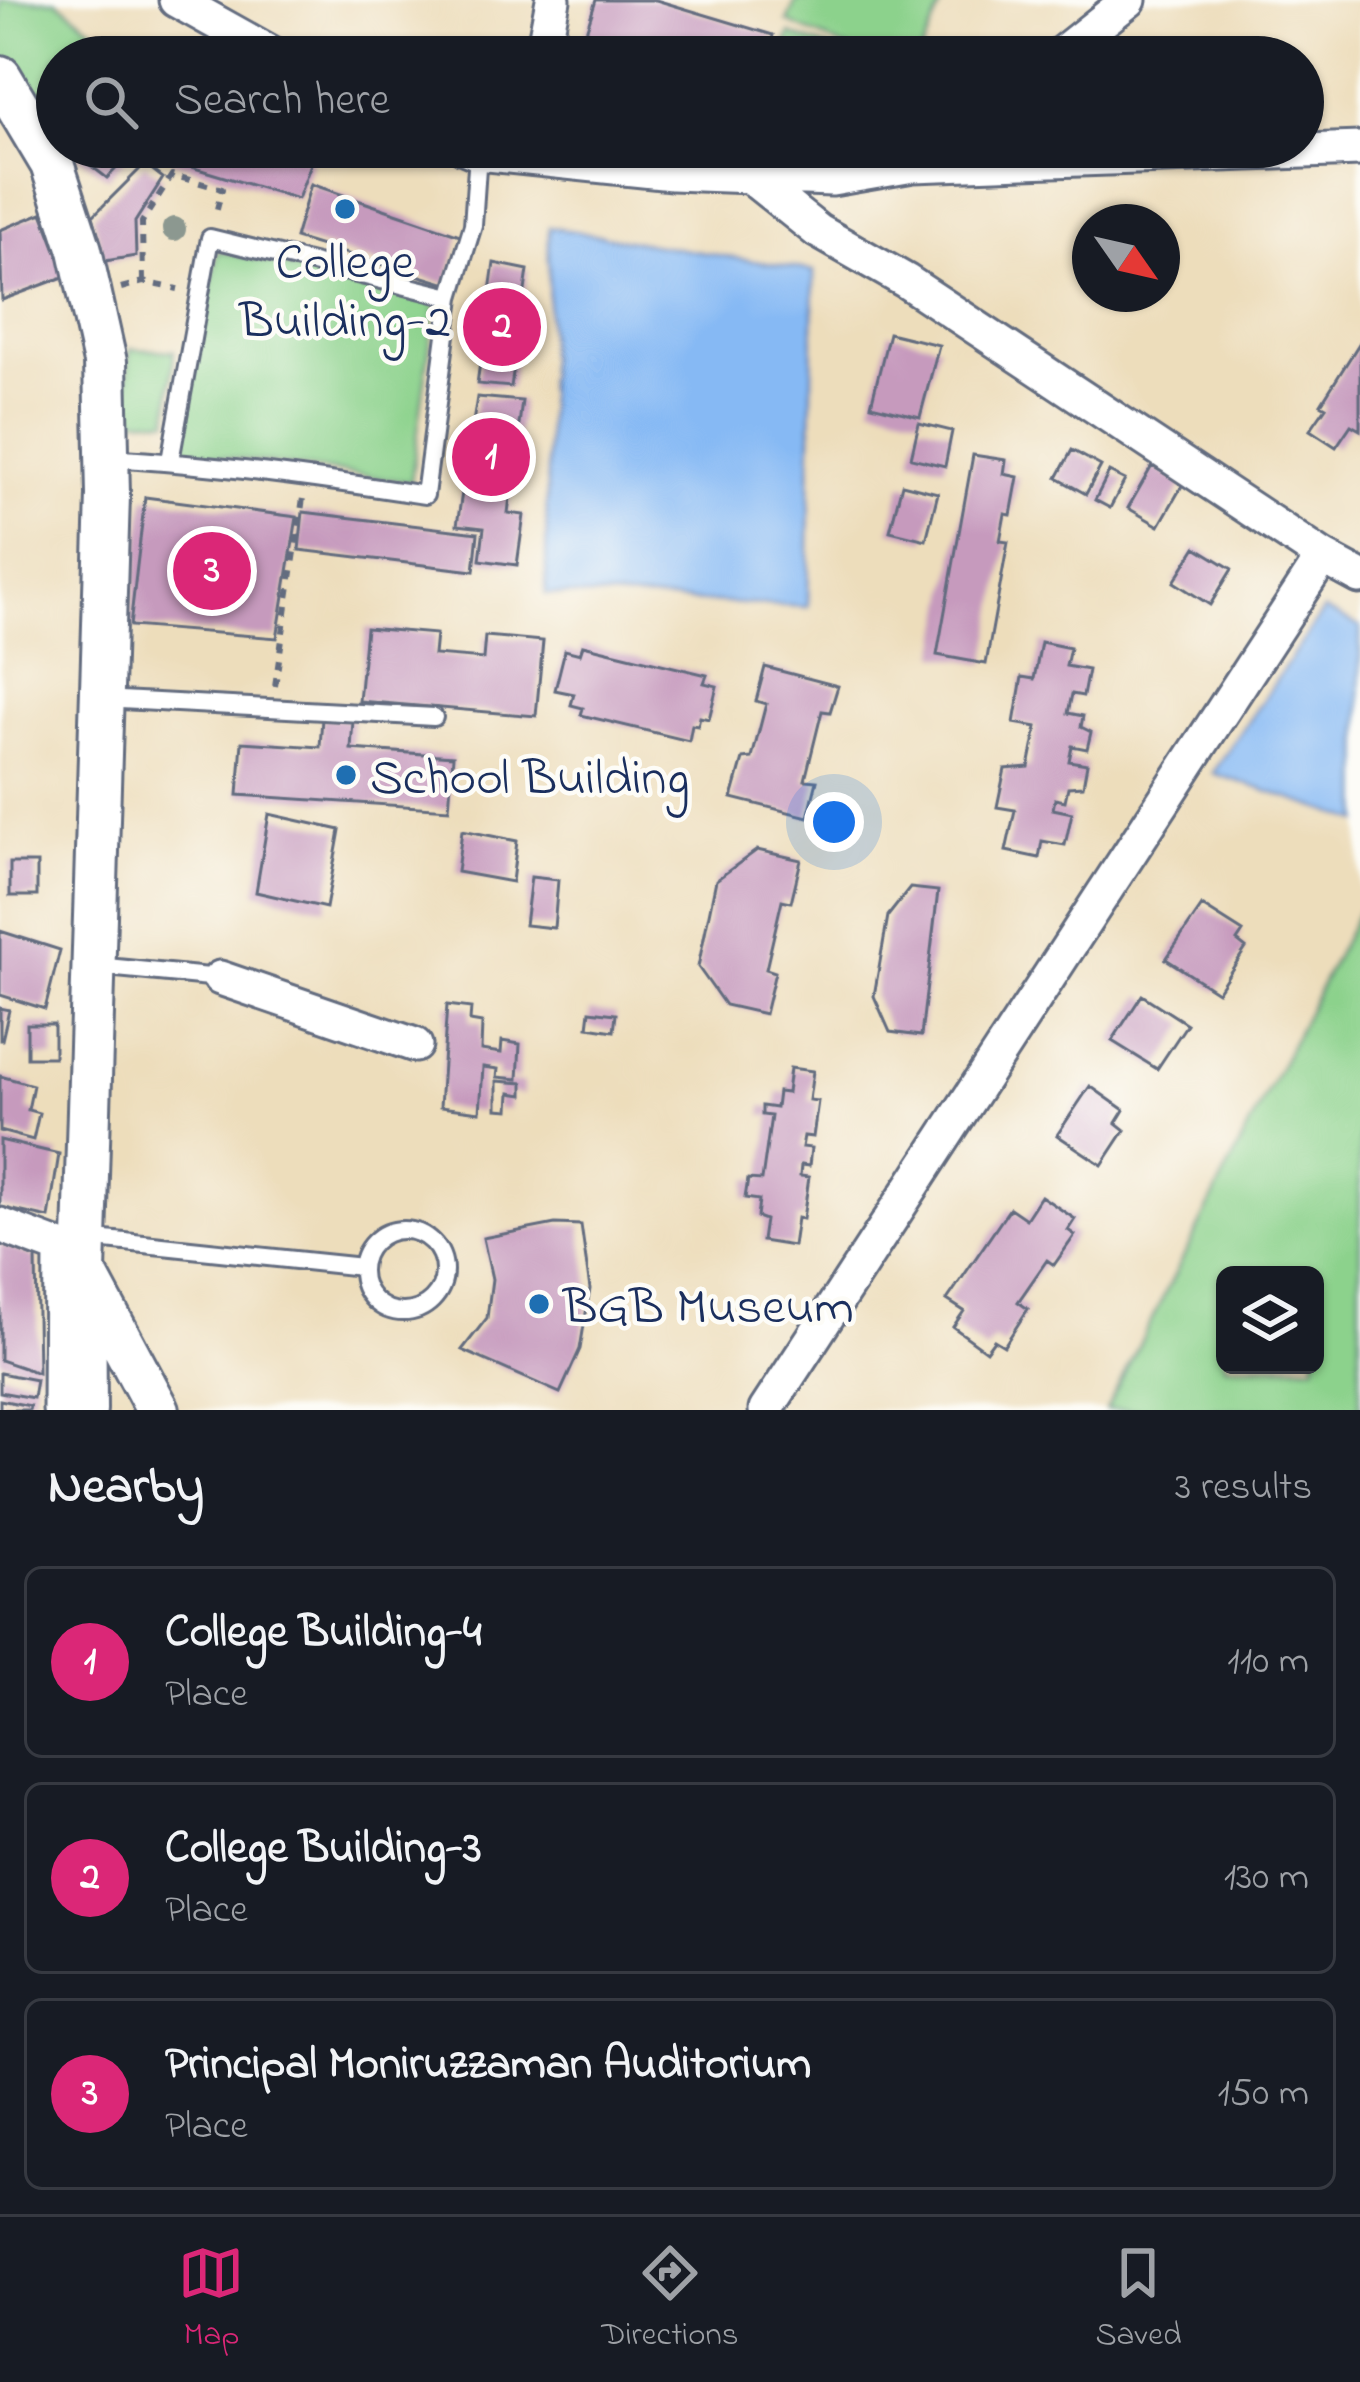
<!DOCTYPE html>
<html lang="en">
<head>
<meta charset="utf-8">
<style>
  body { margin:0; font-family:"Indie Flower",sans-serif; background:#242831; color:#f1f3f6 }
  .controls { position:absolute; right:36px; bottom:36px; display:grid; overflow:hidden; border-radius:18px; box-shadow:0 3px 9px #0004 }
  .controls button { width:108px; height:108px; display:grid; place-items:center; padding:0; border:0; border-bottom:3px solid #363941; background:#171b24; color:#f1f3f6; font:60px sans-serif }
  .compass { position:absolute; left:1072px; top:204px; width:108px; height:108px; border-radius:50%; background:#171b24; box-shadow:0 3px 9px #0004; rotate:124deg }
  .you { position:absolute; left:834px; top:822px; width:42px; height:42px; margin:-30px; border:9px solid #fff; border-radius:50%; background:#1a73e8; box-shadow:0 0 0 18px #1a73e833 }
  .badge { display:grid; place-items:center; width:78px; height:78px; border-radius:50%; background:#db2777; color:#fff; font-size:39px; font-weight:700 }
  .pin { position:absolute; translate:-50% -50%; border:6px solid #fff; box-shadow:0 3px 12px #0006 }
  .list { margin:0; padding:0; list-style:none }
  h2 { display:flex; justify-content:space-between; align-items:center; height:156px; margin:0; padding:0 48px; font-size:51px }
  h2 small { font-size:39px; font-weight:400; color:#9ea1a6 }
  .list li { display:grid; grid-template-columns:78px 1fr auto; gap:36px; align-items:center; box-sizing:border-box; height:192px; margin:0 24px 24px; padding:0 24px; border:3px solid #363941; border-radius:18px }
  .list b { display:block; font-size:45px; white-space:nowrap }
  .list p { margin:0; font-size:39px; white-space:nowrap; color:#9ea1a6 }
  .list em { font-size:39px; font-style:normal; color:#9ea1a6 }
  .icon { flex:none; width:66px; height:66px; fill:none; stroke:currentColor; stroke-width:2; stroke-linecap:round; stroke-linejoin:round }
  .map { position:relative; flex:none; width:1360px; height:1410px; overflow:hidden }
  .search { position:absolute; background:#171b24; box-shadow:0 3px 9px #0004; left:36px; right:36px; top:36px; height:132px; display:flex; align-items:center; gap:30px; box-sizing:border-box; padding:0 42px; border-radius:66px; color:#9ea1a6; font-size:45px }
  .sheet { height:804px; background:#171b24 }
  nav { display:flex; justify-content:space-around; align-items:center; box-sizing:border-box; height:168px; border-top:3px solid #363941; background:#171b24; font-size:33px; color:#9ea1a6 }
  nav a { display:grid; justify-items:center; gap:6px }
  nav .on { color:#db2777 }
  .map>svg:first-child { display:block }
</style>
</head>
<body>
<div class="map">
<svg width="1360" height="1410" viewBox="0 0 1360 1410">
  <rect width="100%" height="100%" fill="#fdfcf7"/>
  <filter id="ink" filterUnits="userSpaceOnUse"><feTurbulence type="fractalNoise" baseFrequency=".00833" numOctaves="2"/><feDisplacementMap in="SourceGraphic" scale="24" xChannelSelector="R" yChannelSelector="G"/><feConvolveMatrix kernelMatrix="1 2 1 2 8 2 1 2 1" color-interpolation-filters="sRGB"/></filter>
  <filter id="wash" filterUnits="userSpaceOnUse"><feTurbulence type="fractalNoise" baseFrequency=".004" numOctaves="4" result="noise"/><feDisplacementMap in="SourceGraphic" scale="48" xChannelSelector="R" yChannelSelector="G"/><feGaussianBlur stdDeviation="2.7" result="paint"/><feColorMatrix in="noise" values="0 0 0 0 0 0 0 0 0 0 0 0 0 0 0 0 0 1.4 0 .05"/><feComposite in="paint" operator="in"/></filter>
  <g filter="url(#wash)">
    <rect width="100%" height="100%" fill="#edddbb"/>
    <path fill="#8cd28c" stroke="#548075" stroke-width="3" fill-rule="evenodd" d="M0,0H56L109,41L95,57H57V98L48,108L0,58Z
      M796,0H944L919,57H867L787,22Z
      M790,34L851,57H781Z
      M218,251L436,300L411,482L179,451Z
      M130,349L174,351L168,420L125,418Z
      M1360,908V1410H1106ZM1225,1275H1315V1365H1225Z"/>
    <path fill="#86b9f4" stroke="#5074a9" stroke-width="3" d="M549,227L814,271L808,607L546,594Z
      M1324,610L1360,627V822L1213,773Z"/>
    <g id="blocks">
      <path fill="#c69abd" d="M596,0H656L773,35L767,57H578Z
        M85,147H137L107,178L77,155Z
        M176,147H275L312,161L298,199L171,161Z
        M707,147H739L736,157Z
        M145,164L163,178L135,222L136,256L105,261L93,216Z
        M311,184L460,235L447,284L295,238Z
        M42,213L66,276L2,300L0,230Z
        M494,263L528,270L511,387L477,384Z
        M889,333L939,345L920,417L871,405Z
        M1360,342V430L1351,425L1336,447L1310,430L1326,407L1321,404Z
        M477,397L522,401L508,513L524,515L517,565L480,560L484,528L457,525Z
        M919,423L952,431L945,466L911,458Z
        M1072,450L1101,466L1086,494L1057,478Z
        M973,455L1006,460L1004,474L1018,477L1011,515L1005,514L1000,541L1008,542L986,664L937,655Z
        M1152,466L1183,484L1159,526L1128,508Z
        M1109,472L1125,480L1110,508L1095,500Z
        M902,484L938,493L926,540L890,531Z
        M145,497L297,517L277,638L130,626Z
        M303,512L478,533L474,571L299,550Z
        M1196,547L1232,569L1210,605L1174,582Z
        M366,628L436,634L434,655L483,659L485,636L543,641L536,716L359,701Z
        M1041,642L1070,648L1066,666L1088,670L1083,696L1072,694L1068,713L1083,716L1081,727L1091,732L1087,749L1072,746L1069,761L1087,764L1083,786L1068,787L1065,801L1055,799L1053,809L1072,813L1065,845L1042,841L1039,858L1006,851L1015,810L997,807L1005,769L1029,767L1037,727L1014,723L1022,677L1034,679Z
        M583,645L707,675L704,683L717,686L709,719L700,717L698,726L692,725L689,741L581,715L583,708L571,705L574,694L555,690L565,650L580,654Z
        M765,667L838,686L830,712L822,711L805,780L817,781L808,817L732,798L743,759L752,758L766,704L756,701Z
        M322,718L353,720L351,749L453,756L449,809L238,795L242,742L320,747Z
        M269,814L340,830L326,908L256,892Z
        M462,830L517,841L512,882L457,872Z
        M757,850L801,860L791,902L782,900L766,969L775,972L765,1014L725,1005L698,967L716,880Z
        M10,863H37V896H10Z
        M531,877L558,880L554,928L525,925Z
        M910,888L938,891L921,1036L890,1032L874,996L888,916Z
        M1202,906L1243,932L1237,941L1246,948L1217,992L1166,959Z
        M0,931L60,950L45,1009L0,995Z
        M1142,995L1187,1024L1157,1069L1112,1041Z
        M447,1005L471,1008L470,1021L482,1023L481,1050L501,1053L502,1041L520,1044L518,1079L497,1077L498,1069L483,1067L480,1112L440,1107Z
        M0,1008L9,1010L2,1040H0Z
        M590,1011L616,1014L614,1031L588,1027Z
        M27,1024H54V1057H27Z
        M790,1068L813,1071L809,1100L818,1101L813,1137L804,1136L802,1147L811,1148L809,1166L801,1165L800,1176L809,1177L803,1219L797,1218L793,1246L762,1241L765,1220L757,1217L759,1200L745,1198L748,1179L762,1180L771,1116L762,1115V1106L776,1108L778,1092L787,1093Z
        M0,1076L33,1085L28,1110L39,1113L33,1140L0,1131Z
        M497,1081L523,1083V1095L510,1093L509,1110L497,1109Z
        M1090,1086L1124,1110L1116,1123L1125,1130L1102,1165L1057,1135Z
        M0,1140L59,1154L49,1218L0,1207Z
        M1041,1196L1075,1219L1068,1230L1075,1235L1054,1265L1047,1260L1018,1302L1028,1309L1004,1346L994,1340L986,1351L953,1327L964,1311L947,1300L1010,1208L1026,1219Z
        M555,1224L581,1225L590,1289L580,1349L560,1393L462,1350L487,1318L492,1279L483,1238Z
        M0,1244L36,1258L38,1373L0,1360Z
        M0,1373L36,1380L33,1398L0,1392Z
        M0,1400L30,1406L29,1410H0Z"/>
    </g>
  </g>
  <g filter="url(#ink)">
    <use href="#blocks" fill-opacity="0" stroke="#646c7f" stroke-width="3"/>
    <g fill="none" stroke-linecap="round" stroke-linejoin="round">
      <defs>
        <path id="service" d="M108,458C214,464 320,479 425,495L451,297L473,225L478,153
          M170,461L210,238L451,297
          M102,699L434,717
          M96,966L220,978
          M362 1271a41 41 0 1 1 82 0a41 41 0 1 1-82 0Z
          M87,1238L362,1267"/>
        <path id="minor" d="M176,0L278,57
          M542,57L553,0
          M1057,57L1129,0
          M464,147L478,153L672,173L832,179L913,165L1360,149
          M748,175L818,231L906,281L1323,557L1360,577
          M220,978L415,1045
          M0,1225L61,1248L60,1410
          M766,1410L1323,557"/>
        <path id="tertiary" d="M0,77L52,164L80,250L105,362L108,495L84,1273L85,1410
          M88,1279L158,1410"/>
      </defs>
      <use href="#service" stroke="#646c7f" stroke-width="22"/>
      <use href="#minor" stroke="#646c7f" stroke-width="39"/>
      <use href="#tertiary" stroke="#646c7f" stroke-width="48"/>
      <path stroke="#646c7f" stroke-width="6" stroke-dasharray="9 9" stroke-linecap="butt" d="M143,282L142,222L172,175L222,189L215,217
        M121,288L143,282L178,289
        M275,686L303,498"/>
      <use href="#service" stroke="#fff" stroke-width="16"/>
      <use href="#minor" stroke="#fff" stroke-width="33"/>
      <use href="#tertiary" stroke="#fff" stroke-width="42"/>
    </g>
    <circle fill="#8c9890" cx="174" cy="229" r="12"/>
  </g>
  <g fill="#1f6fb2" stroke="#fdfcf7" stroke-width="4.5">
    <circle cx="345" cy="209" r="12"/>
    <circle cx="346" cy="775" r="12"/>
    <circle cx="539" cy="1304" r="12"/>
  </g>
  <g text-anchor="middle" stroke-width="9" stroke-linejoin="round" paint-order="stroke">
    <g font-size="51" fill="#1b2f5e" stroke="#fdfcf7" text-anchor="start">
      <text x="345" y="277" text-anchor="middle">College<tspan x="345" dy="59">Building-2</tspan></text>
      <text x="370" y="793">School Building</text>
      <text x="563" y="1322">BGB Museum</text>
    </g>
  </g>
</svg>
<div class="controls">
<button><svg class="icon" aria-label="layers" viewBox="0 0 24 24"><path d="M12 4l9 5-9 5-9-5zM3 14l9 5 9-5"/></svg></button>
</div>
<svg class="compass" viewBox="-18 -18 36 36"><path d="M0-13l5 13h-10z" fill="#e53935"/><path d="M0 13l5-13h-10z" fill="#9ea1a6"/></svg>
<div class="you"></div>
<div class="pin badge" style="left:491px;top:457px">1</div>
<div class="pin badge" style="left:502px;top:327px">2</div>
<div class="pin badge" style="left:212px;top:571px">3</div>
<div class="search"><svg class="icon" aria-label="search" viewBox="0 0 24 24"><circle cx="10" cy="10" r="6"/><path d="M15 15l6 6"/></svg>Search here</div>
</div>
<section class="sheet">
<h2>Nearby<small>3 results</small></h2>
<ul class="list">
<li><span class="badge">1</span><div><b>College Building-4</b><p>Place</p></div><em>110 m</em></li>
<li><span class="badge">2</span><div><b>College Building-3</b><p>Place</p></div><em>130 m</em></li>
<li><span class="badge">3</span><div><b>Principal Moniruzzaman Auditorium</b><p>Place</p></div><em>150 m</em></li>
</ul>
</section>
<nav>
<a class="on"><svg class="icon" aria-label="map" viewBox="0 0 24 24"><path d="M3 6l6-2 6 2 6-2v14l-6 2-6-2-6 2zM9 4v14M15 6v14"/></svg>Map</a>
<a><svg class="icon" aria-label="directions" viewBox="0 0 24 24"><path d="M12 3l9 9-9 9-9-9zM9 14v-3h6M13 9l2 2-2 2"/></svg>Directions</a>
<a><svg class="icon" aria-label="saved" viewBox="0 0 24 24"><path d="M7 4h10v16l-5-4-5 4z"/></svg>Saved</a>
</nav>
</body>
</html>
